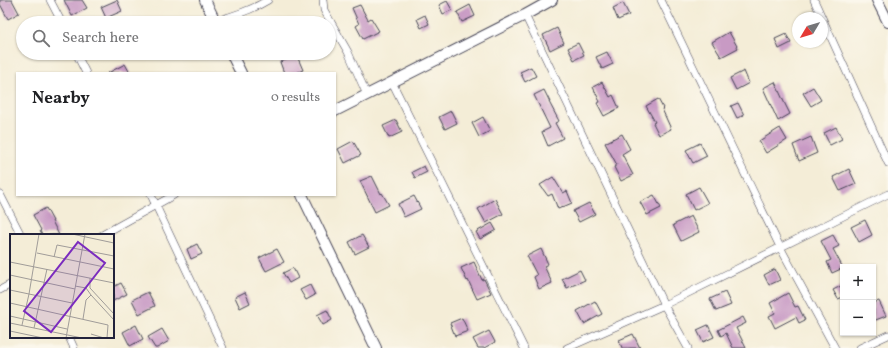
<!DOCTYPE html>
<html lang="en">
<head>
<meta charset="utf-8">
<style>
  body { margin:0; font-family:Vollkorn,serif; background:#f6f6f6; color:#202124 }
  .controls { position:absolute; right:12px; bottom:12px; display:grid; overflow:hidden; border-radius:0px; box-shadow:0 1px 3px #0004 }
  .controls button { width:36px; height:36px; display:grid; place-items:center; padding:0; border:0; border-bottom:1px solid #e0e0e0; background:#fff; color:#202124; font:20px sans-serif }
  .compass { position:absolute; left:792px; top:12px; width:36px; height:36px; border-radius:50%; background:#fff; box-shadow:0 1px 3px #0004; rotate:232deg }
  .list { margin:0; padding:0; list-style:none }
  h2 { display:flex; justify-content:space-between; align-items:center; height:52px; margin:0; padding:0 16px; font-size:17px }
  h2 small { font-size:13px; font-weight:400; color:#757577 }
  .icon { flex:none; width:22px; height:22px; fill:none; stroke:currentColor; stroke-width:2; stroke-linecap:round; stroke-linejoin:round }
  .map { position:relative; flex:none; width:888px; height:348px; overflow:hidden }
  .search { position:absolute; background:#fff; box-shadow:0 1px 3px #0004; left:16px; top:16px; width:320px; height:44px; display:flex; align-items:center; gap:10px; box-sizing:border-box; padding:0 14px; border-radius:22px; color:#757577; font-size:15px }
  .panel { position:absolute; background:#fff; box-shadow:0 1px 3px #0004; left:16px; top:72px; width:320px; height:124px; border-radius:0px }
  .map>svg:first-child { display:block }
</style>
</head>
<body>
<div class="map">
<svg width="888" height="348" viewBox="0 0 888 348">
  <rect width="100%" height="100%" fill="#fbf7ec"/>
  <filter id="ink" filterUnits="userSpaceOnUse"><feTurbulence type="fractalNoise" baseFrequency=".025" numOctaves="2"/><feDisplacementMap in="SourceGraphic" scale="8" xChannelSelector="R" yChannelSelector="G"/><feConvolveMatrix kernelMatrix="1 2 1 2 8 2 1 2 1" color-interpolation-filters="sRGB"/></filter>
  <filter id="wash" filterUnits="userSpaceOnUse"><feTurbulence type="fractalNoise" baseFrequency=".012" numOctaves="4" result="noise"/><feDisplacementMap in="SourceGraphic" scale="16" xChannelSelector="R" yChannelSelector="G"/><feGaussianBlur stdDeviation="0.9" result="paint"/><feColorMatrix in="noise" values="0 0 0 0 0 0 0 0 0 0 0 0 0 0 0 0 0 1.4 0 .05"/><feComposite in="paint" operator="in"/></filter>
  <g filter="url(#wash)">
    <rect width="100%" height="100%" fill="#f4edd7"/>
    <g id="blocks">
      <path fill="#c89ac4" d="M0,0H12L19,13L8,19L0,4Z
        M64,0H82L87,8L72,16Z
        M117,0L122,11L106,18L101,7Z
        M447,1L452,10L443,14L439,5Z
        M623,3L629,15L618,20L613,8Z
        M360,5L368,20L371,18L379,31L363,39L356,26L359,24L352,8Z
        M470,5L475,16L462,22L457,12Z
        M425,15L429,24L421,28L417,19Z
        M557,28L564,43L550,50L543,35Z
        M729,32L738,48L721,57L712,42Z
        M786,34L791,43L779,49L775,39Z
        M578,43L584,55L574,60L568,48Z
        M607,52L613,64L602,69L596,57Z
        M297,56L303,70L296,73H284L280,62Z
        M125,64L130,73H108Z
        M531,67L536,76L525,82L520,72Z
        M744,71L749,83L736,90L730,78Z
        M602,82L610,97L613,95L619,108L604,116L597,103L600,102L593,87Z
        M775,82L784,102L790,114L778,121L763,88Z
        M813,87L821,100L811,106L803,93Z
        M544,90L550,102H549L559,121L555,123L563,138L548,146L542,132L550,128L534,95Z
        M658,99L663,108L662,109L671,129L659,135L653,123L655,122L646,106Z
        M738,103L744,115L737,118L731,106Z
        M451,111L457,123L445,129L439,117Z
        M483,117L490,131L479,137L472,123Z
        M396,120L402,132L389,138L383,126Z
        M836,127L842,139L830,145L824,133Z
        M780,128L787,140L766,153L759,141Z
        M622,134L630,149L622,154L633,175L621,181L614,167L617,165L605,143Z
        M811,137L817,153L799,161L793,145Z
        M353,141L361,155L345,163L338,149Z
        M700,143L707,156L693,163L686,150Z
        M424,166L427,172L415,178L412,172Z
        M849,169L856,184L840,191L833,177Z
        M372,176L381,194L382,193L389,205L375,212L360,181Z
        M553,177L563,193L567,191L572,203L558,209L552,194L548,196L540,185Z
        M699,187L708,203L694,210L686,194Z
        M654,195L661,208L647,215L640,202Z
        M414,196L421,209L404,217L398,204Z
        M495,199L503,214L486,223L478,209Z
        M589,203L595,214L579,222L573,211Z
        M46,208L53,221H52L59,235H42L40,231L41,230L33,215Z
        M691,216L699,232L681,241L673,225Z
        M865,220L872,235L859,242L851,227Z
        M492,223L496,230L480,239L476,232Z
        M362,235L369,247L355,254L349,242Z
        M833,235L839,246L833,249L843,268L832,273L827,262L831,260L821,241Z
        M197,244L202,254L191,259L187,249Z
        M277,249L284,262L266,271L259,258Z
        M541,249L548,264L544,266L552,283L539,289L534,277L537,275L527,256Z
        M474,262L482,280L484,279L491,293L477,299L468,280L467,281L461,268Z
        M293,268L298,278L289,283L283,273Z
        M775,269L780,280L769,285L764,275Z
        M580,270L585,280L567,288L562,279Z
        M121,283L127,294L113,301V287Z
        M310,285L315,295L306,300L300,290Z
        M843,285V297L838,299L833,290Z
        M148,292L155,306L139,314L132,300Z
        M245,292L250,303L240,308L235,297Z
        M725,292L731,305L716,311L710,299Z
        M788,293L795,307L798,306L805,320L799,323L796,317L775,328L769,316L775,313L770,303Z
        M595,301L602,314L584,324L577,311Z
        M879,301L886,316L873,321V303Z
        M327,310L332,320L323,325L317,315Z
        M743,317L746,323L736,328L746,348H733L726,333L721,336L718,330Z
        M462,318L468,331L455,336L450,323Z
        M136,325L143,339L130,346L123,332Z
        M708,325L714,337L703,342L697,330Z
        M162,329L169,341L157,348H155L148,337Z
        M489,331L495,342L484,348H478L473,339Z
        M633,334L640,348H622L619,340Z"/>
    </g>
  </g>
  <g filter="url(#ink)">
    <use href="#blocks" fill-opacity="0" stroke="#424052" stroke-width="1"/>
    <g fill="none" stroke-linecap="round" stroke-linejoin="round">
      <defs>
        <path id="street" d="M50,0L62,23
          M323,0L324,10L348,52L367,95
          M661,0L780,247L835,348
          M814,0L888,163
          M525,15L664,305L688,348
          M215,21C234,16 252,10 268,0
          M76,53L86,73
          M392,82L524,348
          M0,194L21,235
          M151,195L223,348
          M102,235L174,195
          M0,290L11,284
          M69,337L74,348
          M567,348L664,305L888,194
          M860,348L888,335"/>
        <path id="secondary" d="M205,0L216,23
          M877,0L888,22
          M231,53L241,73
          M335,111L525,15L552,0
          M302,195L376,348"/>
      </defs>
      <use href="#street" stroke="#424052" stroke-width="8"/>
      <use href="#secondary" stroke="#424052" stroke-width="12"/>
      <use href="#street" stroke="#fff" stroke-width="7"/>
      <use href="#secondary" stroke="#fff" stroke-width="10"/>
    </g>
  </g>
  <g transform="translate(10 234)">
    <rect width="104" height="104" fill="#f4edd7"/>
    <path fill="none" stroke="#a09c99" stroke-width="1" d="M62,0L104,9M27,19L104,35M44,23L47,11L104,22M0,28L104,49M0,41L65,55M80,44V54L104,80M65,52L76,54L81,61M0,56L19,60L29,0M0,69L98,91L97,104M0,82L57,95M73,85L76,66L81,61L104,86M0,89L72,104M12,91L19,60L62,69M24,94L37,35M0,97L33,104M81,100L94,104M56,104L75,0"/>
    <path fill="#7b2cbf" fill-opacity="0.15" stroke="#7b2cbf" stroke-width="2" d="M68,8L95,29L41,98L14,77Z"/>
    <rect width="104" height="104" fill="none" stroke="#22223b" stroke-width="2"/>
  </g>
</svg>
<div class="controls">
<button>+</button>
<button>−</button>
</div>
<svg class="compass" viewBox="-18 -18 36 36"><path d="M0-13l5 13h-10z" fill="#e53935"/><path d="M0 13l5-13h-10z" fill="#757577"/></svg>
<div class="search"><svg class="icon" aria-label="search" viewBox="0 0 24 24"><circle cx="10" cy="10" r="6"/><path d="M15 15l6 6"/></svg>Search here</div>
<section class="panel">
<h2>Nearby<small>0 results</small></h2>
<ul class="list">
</ul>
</section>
</div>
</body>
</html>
